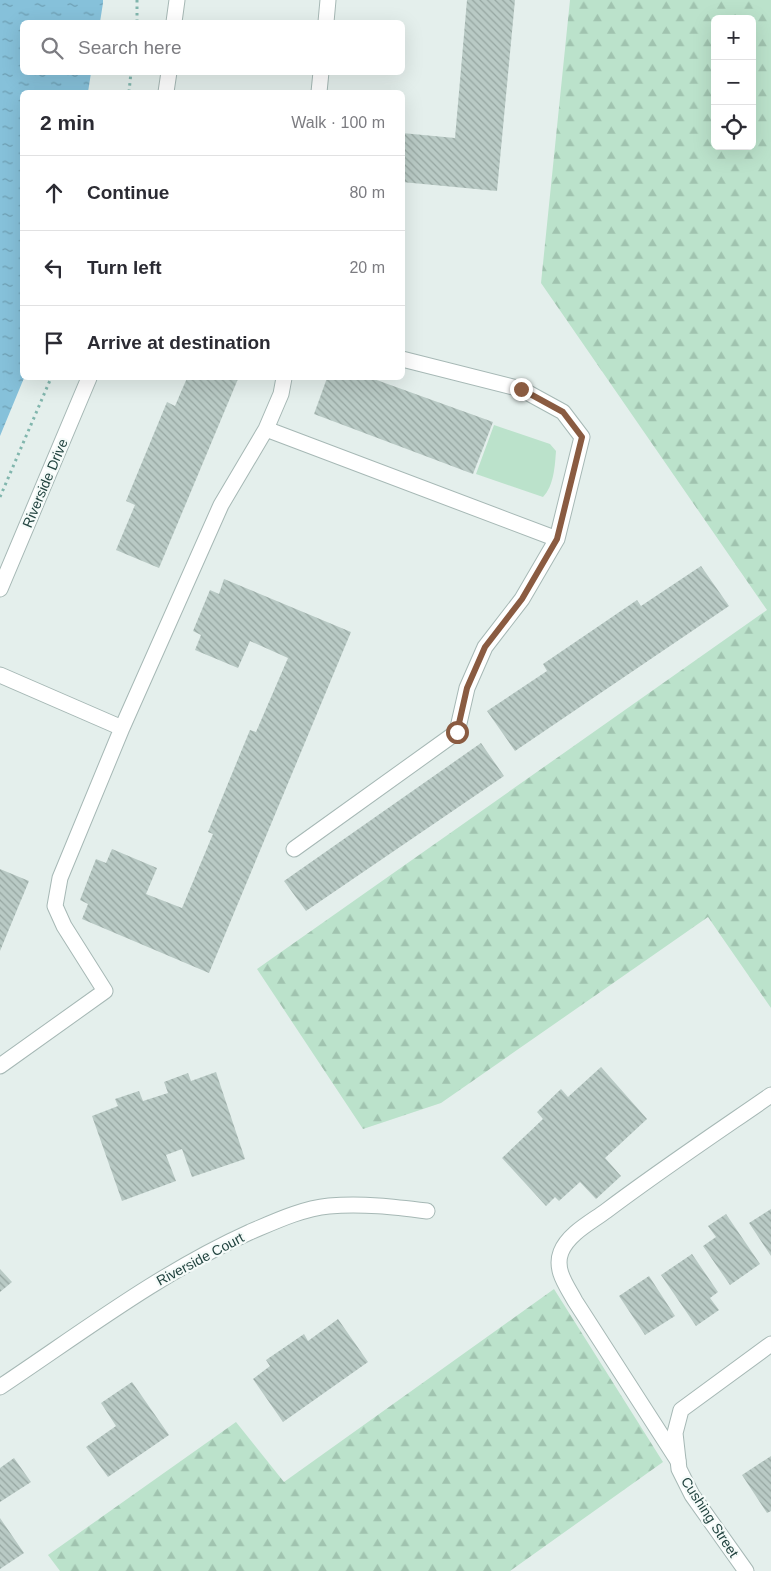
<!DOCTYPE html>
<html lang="en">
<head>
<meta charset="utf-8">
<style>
  body { margin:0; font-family:Arial,sans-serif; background:#f7f7f7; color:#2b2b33 }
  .controls { position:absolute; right:15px; top:15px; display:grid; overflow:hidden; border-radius:8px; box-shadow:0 5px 20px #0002 }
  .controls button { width:45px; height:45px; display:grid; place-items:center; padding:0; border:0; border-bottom:1px solid #e1e1e2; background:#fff; color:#2b2b33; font:25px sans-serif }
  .stop { position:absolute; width:15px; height:15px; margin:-11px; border:4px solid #8a5b41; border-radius:50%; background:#fff }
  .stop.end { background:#8a5b41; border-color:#fff; box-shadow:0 1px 5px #0008 }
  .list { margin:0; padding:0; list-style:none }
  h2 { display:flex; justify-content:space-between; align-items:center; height:65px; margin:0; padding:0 20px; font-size:21px }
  h2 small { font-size:16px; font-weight:400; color:#7c7c81 }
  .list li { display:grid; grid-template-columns:32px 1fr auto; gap:15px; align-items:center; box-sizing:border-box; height:75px; padding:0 20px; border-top:1px solid #e1e1e2 }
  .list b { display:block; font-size:19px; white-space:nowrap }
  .list em { font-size:16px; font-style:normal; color:#7c7c81 }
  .icon { flex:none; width:28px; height:28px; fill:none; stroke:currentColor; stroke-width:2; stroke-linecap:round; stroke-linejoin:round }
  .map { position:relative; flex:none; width:771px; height:1571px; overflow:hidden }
  .search { position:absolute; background:#fff; box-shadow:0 5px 20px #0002; left:20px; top:20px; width:385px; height:55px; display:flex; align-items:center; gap:12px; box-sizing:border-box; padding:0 18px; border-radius:8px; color:#7c7c81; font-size:19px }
  .panel { position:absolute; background:#fff; box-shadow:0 5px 20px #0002; left:20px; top:90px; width:385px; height:290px; border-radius:8px }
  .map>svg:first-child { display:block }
</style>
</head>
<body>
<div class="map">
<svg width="771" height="1571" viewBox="0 0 771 1571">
  <defs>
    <pattern id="forest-firs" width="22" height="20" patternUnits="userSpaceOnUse" patternTransform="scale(1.25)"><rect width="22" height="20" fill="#bbe2cb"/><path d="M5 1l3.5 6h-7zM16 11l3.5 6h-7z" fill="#a0c3af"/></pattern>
    <pattern id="water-ripples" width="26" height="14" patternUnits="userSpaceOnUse" patternTransform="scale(1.25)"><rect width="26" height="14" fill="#86c1da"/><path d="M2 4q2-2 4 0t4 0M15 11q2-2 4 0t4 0" fill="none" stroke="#6d9eb2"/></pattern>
    <pattern id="building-back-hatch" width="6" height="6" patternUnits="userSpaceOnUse" patternTransform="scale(1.25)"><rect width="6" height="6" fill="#b9cac5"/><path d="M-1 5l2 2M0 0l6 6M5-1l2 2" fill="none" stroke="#96a6a1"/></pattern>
  </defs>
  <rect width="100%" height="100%" fill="#e4efec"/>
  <path fill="#bbe2cb" d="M494,425L550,444L556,451C555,465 554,486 543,497L476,474Z"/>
  <path fill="url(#forest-firs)" fill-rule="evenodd" d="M570,0H771V1008L708,917L441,1103L363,1129L257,969L767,610L541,283ZM715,19H752V146H715Z
    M554,1289L663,1462L510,1571H60L48,1555L236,1422L284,1482Z"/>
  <path fill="url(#water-ripples)" d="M0,0H103V3L100,22H22V72L91,73L88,92H22V378H24L0,436Z"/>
  <path fill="url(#building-back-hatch)" d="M467,0H515L497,191L402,182V133L455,138Z
    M187,378H235L238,379L159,568L116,550L135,505L126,501L167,402L175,406Z
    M327,378H371L493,422L473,474L314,414Z
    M701,566L729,606L515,751L487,711L547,671L543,664L637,600L641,606Z
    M224,579L351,632L209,973L82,919L88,904L80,900L96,859L106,863L112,849L157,868L146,894L182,908L213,834L208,832L250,730L256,732L288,658L250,641L238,668L195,650L201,635L193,631L210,590L219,594Z
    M481,743L504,776L306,911L284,881Z
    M0,869L29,881L0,951Z
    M601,1067L647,1119L605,1158L621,1176L596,1199L580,1182L559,1201L555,1197L546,1206L502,1158L543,1119L537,1112L561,1089L568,1097Z
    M216,1072L245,1159L192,1177L182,1149L166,1155L176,1181L122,1201L92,1116L118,1106L115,1099L139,1091L143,1101L168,1093L164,1082L188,1073L191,1081Z
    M771,1209V1256L749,1223Z
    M726,1214L760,1264L730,1285L703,1246L716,1237L708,1226Z
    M692,1254L718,1292L710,1298L719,1310L696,1326L661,1275Z
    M0,1269L12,1282L0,1292Z
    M649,1276L675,1316L645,1335L619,1296Z
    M338,1319L368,1362L283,1422L253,1379L270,1366L266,1360L304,1334L308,1341Z
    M132,1382L169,1435L108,1477L86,1447L116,1426L101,1403Z
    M771,1456V1511L767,1513L742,1475Z
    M14,1458L31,1482L0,1502V1468Z
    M0,1518L24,1553L0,1569Z"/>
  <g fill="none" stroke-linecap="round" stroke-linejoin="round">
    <defs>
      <path id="service" d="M326,22L328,0
        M319,92L321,72
        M402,359L521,389L563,412L582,437L557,539
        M266,429L281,394L284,378
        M0,675L122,728L60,878L55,906L64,926L105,991L0,1066
        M122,728L221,505L266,429L557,539L522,599L485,647L467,688L457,732L294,849
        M678,1461L575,1301C567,1286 554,1270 561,1252C568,1234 591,1222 606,1211C659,1171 716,1133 771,1095"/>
      <path id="minor" d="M0,1387C81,1333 161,1272 250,1232C276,1221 301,1209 329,1206C362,1203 395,1207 427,1211
        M746,1571L692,1495L679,1469L675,1433L681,1410L771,1344"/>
      <path id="tertiary" d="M174,22L177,0
        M166,92L169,72
        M0,589L89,378"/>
    </defs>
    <use href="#service" stroke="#a6b8b5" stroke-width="17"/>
    <use href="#minor" stroke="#a6b8b5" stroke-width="17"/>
    <use href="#tertiary" stroke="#a6b8b5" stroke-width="17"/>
    <path stroke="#81b6ad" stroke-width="3" stroke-dasharray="2.5 4" stroke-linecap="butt" d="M137,0V22
      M129,92L131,72
      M0,497L51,378"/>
    <use href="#service" stroke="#fff" stroke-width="15"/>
    <use href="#minor" stroke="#fff" stroke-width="15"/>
    <use href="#tertiary" stroke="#fff" stroke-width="15"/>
  </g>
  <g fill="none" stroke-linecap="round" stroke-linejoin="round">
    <path stroke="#8a5b41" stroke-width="6" d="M457,732L467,688L485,647L522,599L557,539L582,437L563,412L521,389"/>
  </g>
  <g text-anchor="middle" stroke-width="4.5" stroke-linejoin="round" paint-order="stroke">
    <g font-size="14" fill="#21433f" stroke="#f5fbf9">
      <text transform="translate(45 483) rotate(-67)" y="5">Riverside Drive</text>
      <text transform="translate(200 1259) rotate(-28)" y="5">Riverside Court</text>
      <text transform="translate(710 1517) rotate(57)" y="5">Cushing Street</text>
    </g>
  </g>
</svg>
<div class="controls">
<button>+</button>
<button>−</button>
<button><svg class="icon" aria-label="locate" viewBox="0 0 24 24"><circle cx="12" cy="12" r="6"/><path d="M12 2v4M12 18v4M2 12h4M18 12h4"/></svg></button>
</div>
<div class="stop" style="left:457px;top:732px"></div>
<div class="stop end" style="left:521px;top:389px"></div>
<div class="search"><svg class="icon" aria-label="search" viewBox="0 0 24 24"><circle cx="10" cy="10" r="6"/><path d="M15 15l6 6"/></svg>Search here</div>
<section class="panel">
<h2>2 min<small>Walk · 100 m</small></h2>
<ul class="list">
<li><svg class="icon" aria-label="ahead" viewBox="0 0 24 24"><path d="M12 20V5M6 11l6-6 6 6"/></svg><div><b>Continue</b></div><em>80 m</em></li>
<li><svg class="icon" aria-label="left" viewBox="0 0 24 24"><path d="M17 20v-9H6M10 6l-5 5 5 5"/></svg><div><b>Turn left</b></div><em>20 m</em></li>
<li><svg class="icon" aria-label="arrive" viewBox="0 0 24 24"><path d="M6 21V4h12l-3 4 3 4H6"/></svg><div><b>Arrive at destination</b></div></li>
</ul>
</section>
</div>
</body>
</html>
